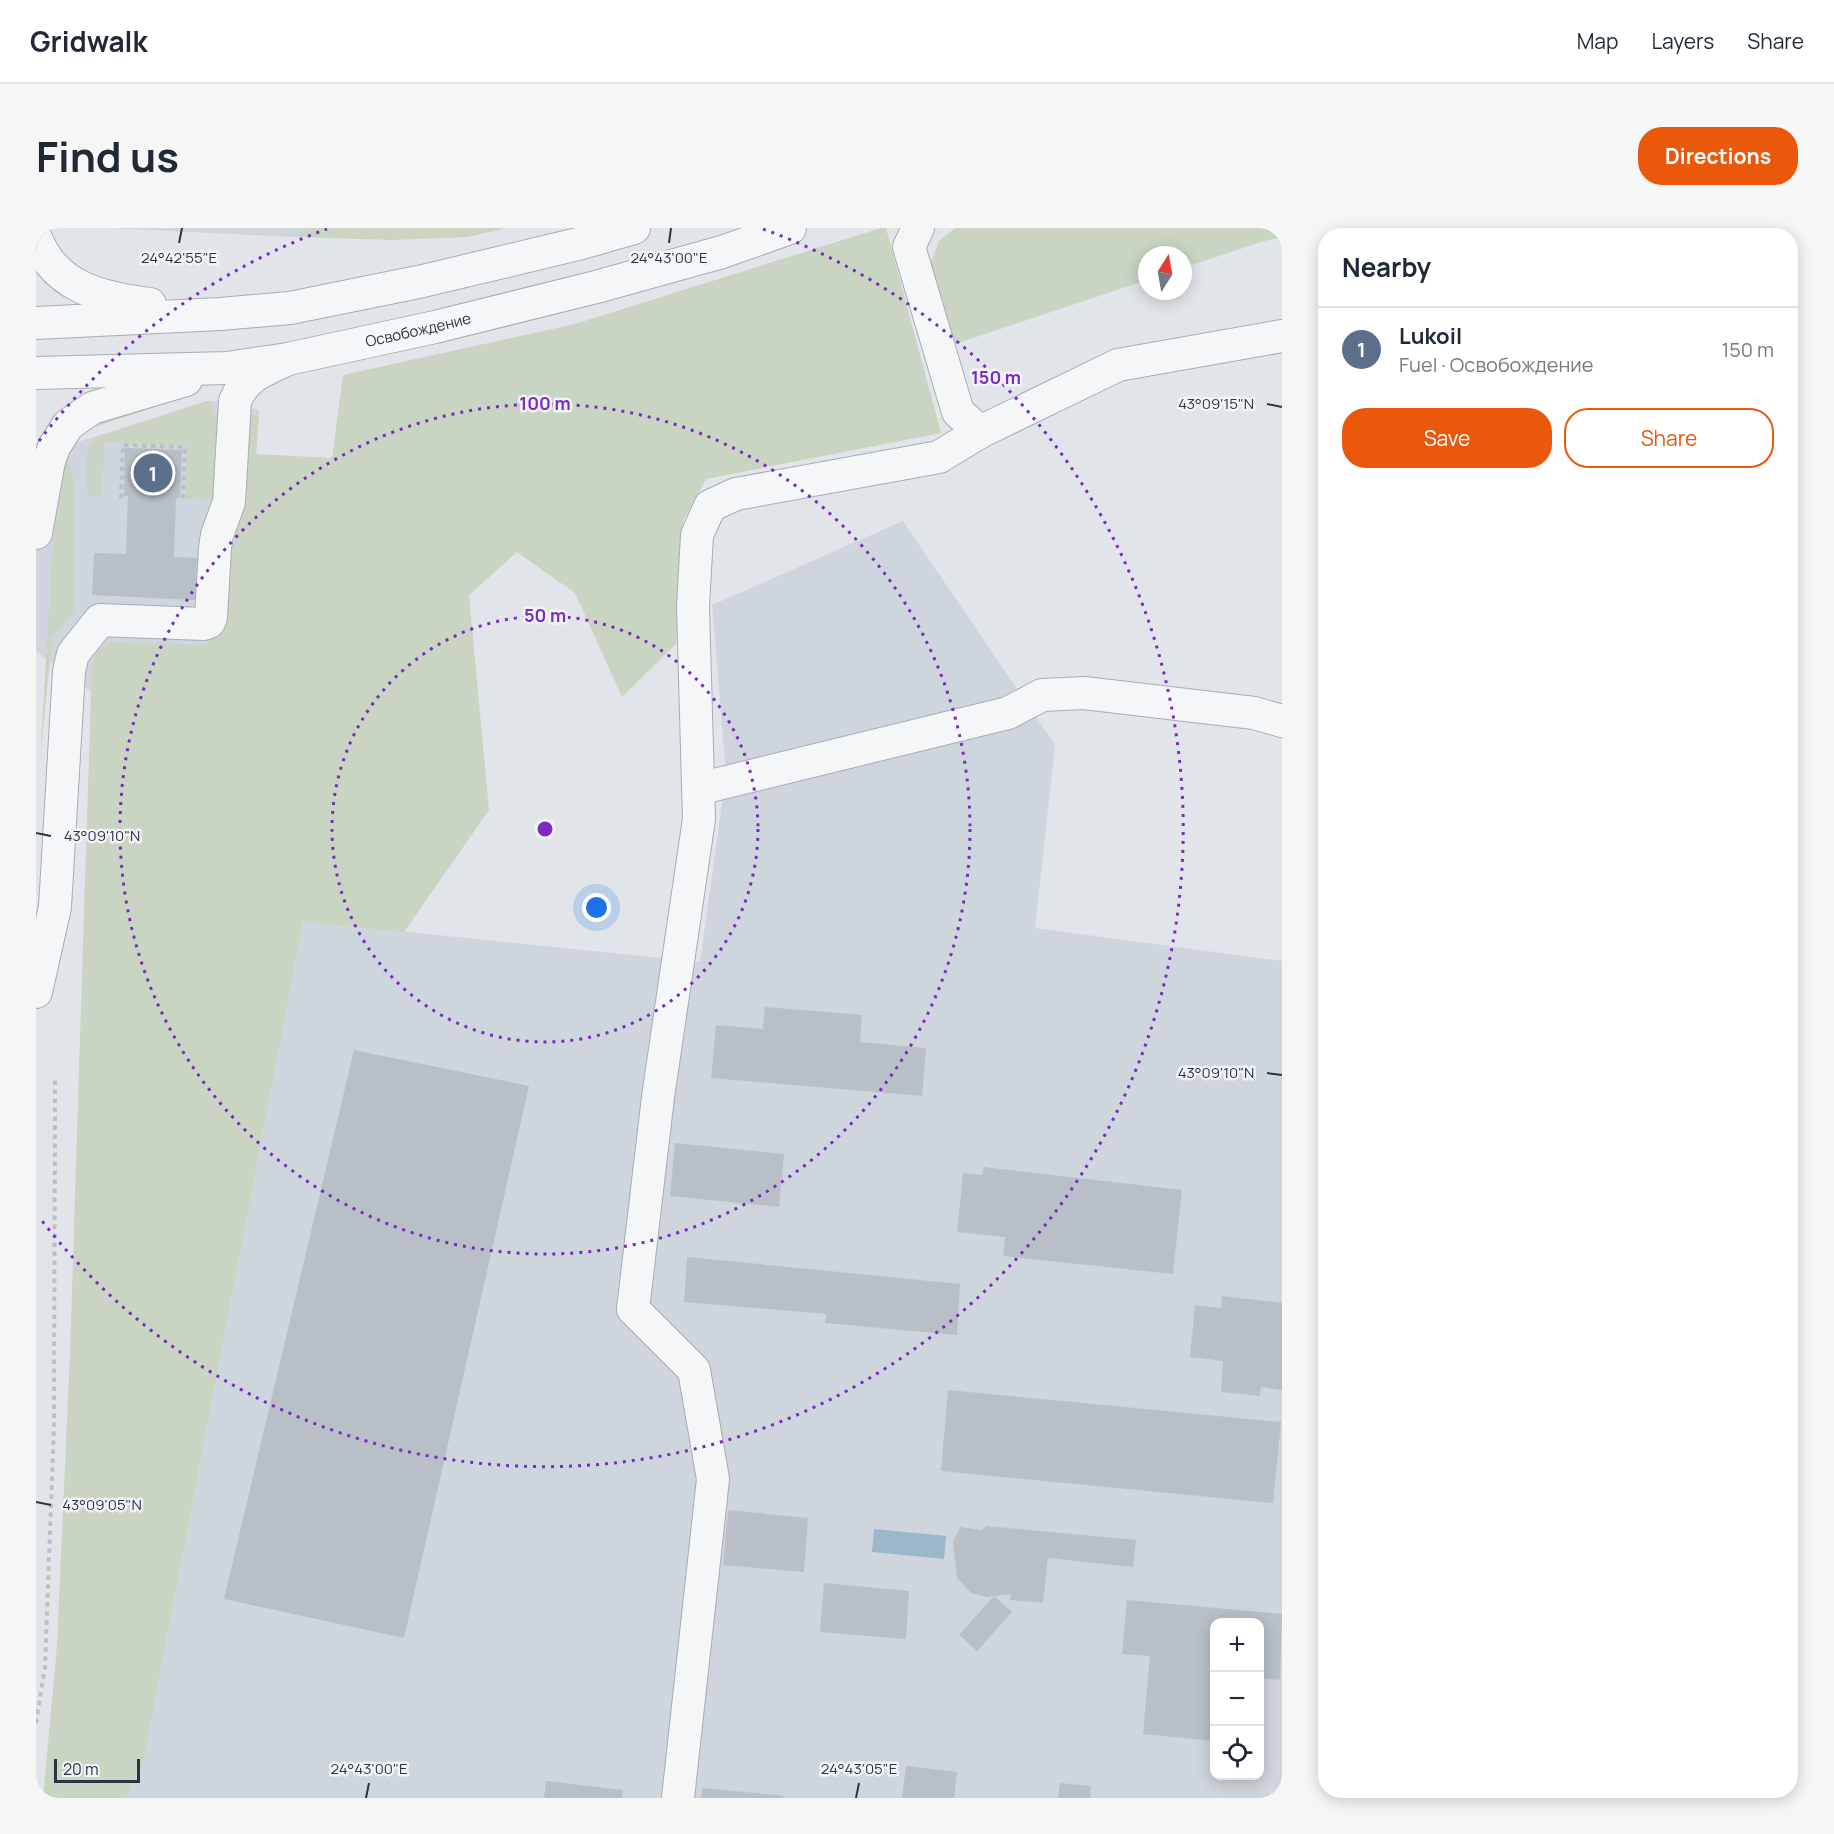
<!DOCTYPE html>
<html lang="en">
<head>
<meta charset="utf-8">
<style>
  body { margin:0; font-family:Manrope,sans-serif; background:#f6f6f7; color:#1f2937 }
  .controls { position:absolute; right:18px; bottom:18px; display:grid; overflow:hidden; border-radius:12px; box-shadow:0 3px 15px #0003 }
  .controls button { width:54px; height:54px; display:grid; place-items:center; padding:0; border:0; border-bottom:2px solid #e0e1e3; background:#fff; color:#1f2937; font:30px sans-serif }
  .compass { position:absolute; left:1102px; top:18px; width:54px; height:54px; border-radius:50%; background:#fff; box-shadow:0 3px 15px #0003; rotate:11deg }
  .scale { position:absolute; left:18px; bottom:15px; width:86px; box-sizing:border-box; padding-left:6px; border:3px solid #293542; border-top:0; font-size:16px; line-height:21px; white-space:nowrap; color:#293542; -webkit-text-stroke:4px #f1f4f7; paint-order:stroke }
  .you { position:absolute; left:561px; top:680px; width:21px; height:21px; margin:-15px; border:4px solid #fff; border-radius:50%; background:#1a73e8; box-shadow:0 0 0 9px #1a73e833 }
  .badge { display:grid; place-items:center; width:39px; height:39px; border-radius:50%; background:#ea580c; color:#fff; font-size:20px; font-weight:700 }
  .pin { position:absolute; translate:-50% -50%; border:3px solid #fff; box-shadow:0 2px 6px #0006 }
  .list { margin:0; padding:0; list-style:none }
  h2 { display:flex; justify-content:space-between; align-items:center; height:78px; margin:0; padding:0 24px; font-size:26px }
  h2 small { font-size:20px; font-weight:400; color:#747a83 }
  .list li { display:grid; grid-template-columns:39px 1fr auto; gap:18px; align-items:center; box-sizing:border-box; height:84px; padding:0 24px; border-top:2px solid #e0e1e3 }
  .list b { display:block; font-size:22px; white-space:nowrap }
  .list p { margin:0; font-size:20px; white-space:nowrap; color:#747a83 }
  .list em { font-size:20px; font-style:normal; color:#747a83 }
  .actions { display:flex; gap:12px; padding:18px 24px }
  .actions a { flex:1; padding:14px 0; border:2px solid #ea580c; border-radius:24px; text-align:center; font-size:21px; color:#ea580c }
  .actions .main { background:#ea580c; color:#fff }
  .icon { flex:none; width:33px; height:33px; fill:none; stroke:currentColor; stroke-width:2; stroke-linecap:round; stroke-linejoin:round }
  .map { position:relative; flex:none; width:1246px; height:1570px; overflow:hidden; border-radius:24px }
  header { display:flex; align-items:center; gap:36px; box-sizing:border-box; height:84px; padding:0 30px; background:#fff; border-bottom:2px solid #e0e1e3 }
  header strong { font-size:28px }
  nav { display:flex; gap:33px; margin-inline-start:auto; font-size:21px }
  .intro { display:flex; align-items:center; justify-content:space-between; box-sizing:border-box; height:144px; padding:0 36px }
  h1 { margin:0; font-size:42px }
  .button { padding:15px 27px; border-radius:24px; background:#ea580c; color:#fff; font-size:21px; font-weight:700 }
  main { display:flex; gap:36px; padding:0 36px }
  aside { flex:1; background:#fff; border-radius:24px; box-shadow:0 3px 15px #0003 }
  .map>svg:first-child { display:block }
</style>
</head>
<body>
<header>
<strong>Gridwalk</strong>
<nav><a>Map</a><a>Layers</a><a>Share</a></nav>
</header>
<div class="intro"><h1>Find us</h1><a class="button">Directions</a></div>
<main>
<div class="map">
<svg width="1246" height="1570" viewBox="0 0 1246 1570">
  <rect width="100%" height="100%" fill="#e1e5ea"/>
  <path fill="#cfd5dc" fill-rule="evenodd" d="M75,0H277L258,9Z
    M171,173H183L223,182L220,226L162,477L55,464L0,423V279L4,226Z
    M867,293L1019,517L999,700L1246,733V1570H90L107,1535L267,693L664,734L690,547L676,377ZM1178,1394H1224V1548H1178Z"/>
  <path fill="#c9d4c2" d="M277,0H470L432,9L355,12L258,9Z
    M845,0H850L905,205L670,251L647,293L640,416L586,469L539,365L481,324L433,367L453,582L368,704L267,694L107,1535L90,1570H7L21,1417L34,1125L55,464C57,443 52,422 76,414L172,417L177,406L201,303L213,187L223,188L220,226L296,230L307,147L539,96Z
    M919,0H1246V9L1228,13L1147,40V27H1111V52L919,116L894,36L903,13Z
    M155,162L161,165L59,199L55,193Z
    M171,173L177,178L181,191L179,272L150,271L151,217L68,214L66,268L51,267V224L52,219L59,210Z
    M30,219L37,250L38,382C32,393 22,400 16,411L4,532L20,262Z"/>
  <path fill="#9cb7ca" d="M838,1301L910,1308L908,1331L836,1324Z"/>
  <path fill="#b8bfc7" d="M89,220L146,222L144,270H140L138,329L161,330L159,372L56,367L58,325L90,326L92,268H88Z
    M729,779L826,787L824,814L890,820L886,868L675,850L680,797L727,801Z
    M318,822L493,858L368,1410L188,1371Z
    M639,915L748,926L743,979L634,968Z
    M948,939L1146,962L1137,1046L967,1028L969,1009L921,1004L927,945L946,947Z
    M651,1029L924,1056L921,1107L789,1095L790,1086L648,1074Z
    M1186,1068L1246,1075V1162L1225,1159L1224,1168L1185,1164L1187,1133L1154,1129L1159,1077L1185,1080Z
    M912,1162L1245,1194L1237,1275L905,1243Z
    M692,1282L772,1290L768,1344L687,1337Z
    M950,1298L1100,1312L1097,1339L1012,1330L1007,1375L974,1372L975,1366L958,1368L976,1384L941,1423L923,1407L958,1368L951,1369L935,1365L921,1350L917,1314L924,1299L946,1302Z
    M788,1355L873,1363L870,1411L784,1404Z
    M1091,1372L1246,1386L1244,1452L1224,1450V1394H1178V1513L1107,1506L1114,1428L1086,1426Z
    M870,1538L921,1544L918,1570H866Z
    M510,1553L587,1562L586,1570H508Z
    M1024,1555L1055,1558L1054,1570H1022Z
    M666,1560L748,1568L747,1570H665Z"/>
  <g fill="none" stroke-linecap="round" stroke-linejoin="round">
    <defs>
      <g id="minor">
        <path d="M882,0L873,19L922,184L944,204L1082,137L1246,108"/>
        <path d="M0,10C19,60 66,70 114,76"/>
        <path d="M0,95L184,86L254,80L387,53L546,15L598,0"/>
        <path id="s1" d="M0,145L191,140L252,131L399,99L560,59L686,24L754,0"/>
        <path d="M0,305L13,233L18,219L32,197L56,180L150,152"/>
        <path d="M662,561L972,485L1006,467L1048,465L1218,485L1246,493"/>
        <path d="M0,764L19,679L33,443L37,426L64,392L168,396L173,394L175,389L179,320L181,307L193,274L199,173C209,148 229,142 252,131"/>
        <path d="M642,1570L677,1251L658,1142L597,1081L622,869L663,591L657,379L661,307L674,278L700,266L903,229L944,204"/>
      </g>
    </defs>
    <use href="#minor" stroke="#a6adb4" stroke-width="34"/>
    <path stroke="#bbc0c5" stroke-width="4" stroke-dasharray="4.5 4.5" stroke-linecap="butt" d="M85,270L87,217L149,219L147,273
      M0,1495L9,1439L18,1197L19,848"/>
    <use href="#minor" stroke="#f4f6f8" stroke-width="32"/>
  </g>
  <path fill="none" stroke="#293542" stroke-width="2" d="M143,15L146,0M633,15L635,0M1231,176L1246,179M0,605L15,608M1231,845L1246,847M0,1274L15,1277M330,1570L333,1555M820,1570L823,1555"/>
  <g fill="none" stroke="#7b2cbf" stroke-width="3" stroke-dasharray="3 6">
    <circle cx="509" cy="601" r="213"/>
    <circle cx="509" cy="601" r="425"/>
    <path d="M3 213A638 638 0 0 1 291 1M727 1A638 638 0 1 1 3 989"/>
  </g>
  <g text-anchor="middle" stroke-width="5" stroke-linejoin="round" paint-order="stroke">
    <g font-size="15" fill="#293542" stroke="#f1f4f7">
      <text dy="5" stroke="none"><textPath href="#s1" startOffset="386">Освобождение</textPath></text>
    </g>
  </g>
  <g font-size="15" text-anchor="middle" fill="#293542" stroke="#f1f4f7" stroke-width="5" stroke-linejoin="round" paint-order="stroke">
    <text x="143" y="35">24°42'55"E</text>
    <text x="633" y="35">24°43'00"E</text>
    <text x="1180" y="181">43°09'15"N</text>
    <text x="66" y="613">43°09'10"N</text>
    <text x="1180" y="850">43°09'10"N</text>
    <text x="66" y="1282">43°09'05"N</text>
    <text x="333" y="1546">24°43'00"E</text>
    <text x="823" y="1546">24°43'05"E</text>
  </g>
  <circle cx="509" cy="601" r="9" fill="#7b2cbf" stroke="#f1f4f7" stroke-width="3"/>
  <g font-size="18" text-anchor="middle" font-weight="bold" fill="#7b2cbf" stroke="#f1f4f7" stroke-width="5" stroke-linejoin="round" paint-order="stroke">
    <text x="960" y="156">150 m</text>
    <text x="509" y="182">100 m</text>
    <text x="509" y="394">50 m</text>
  </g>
</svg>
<div class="controls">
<button>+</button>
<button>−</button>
<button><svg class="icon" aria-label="locate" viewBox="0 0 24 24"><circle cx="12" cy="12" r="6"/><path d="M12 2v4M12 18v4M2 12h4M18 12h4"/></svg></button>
</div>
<svg class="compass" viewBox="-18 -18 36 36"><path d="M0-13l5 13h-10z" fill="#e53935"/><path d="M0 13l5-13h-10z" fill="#747a83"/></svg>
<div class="scale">20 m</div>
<div class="you"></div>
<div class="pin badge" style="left:117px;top:245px;background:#5c6f8a">1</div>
</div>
<aside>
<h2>Nearby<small></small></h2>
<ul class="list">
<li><span class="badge" style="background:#5c6f8a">1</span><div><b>Lukoil</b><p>Fuel · Освобождение</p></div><em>150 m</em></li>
</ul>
<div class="actions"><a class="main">Save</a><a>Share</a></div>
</aside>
</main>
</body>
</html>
